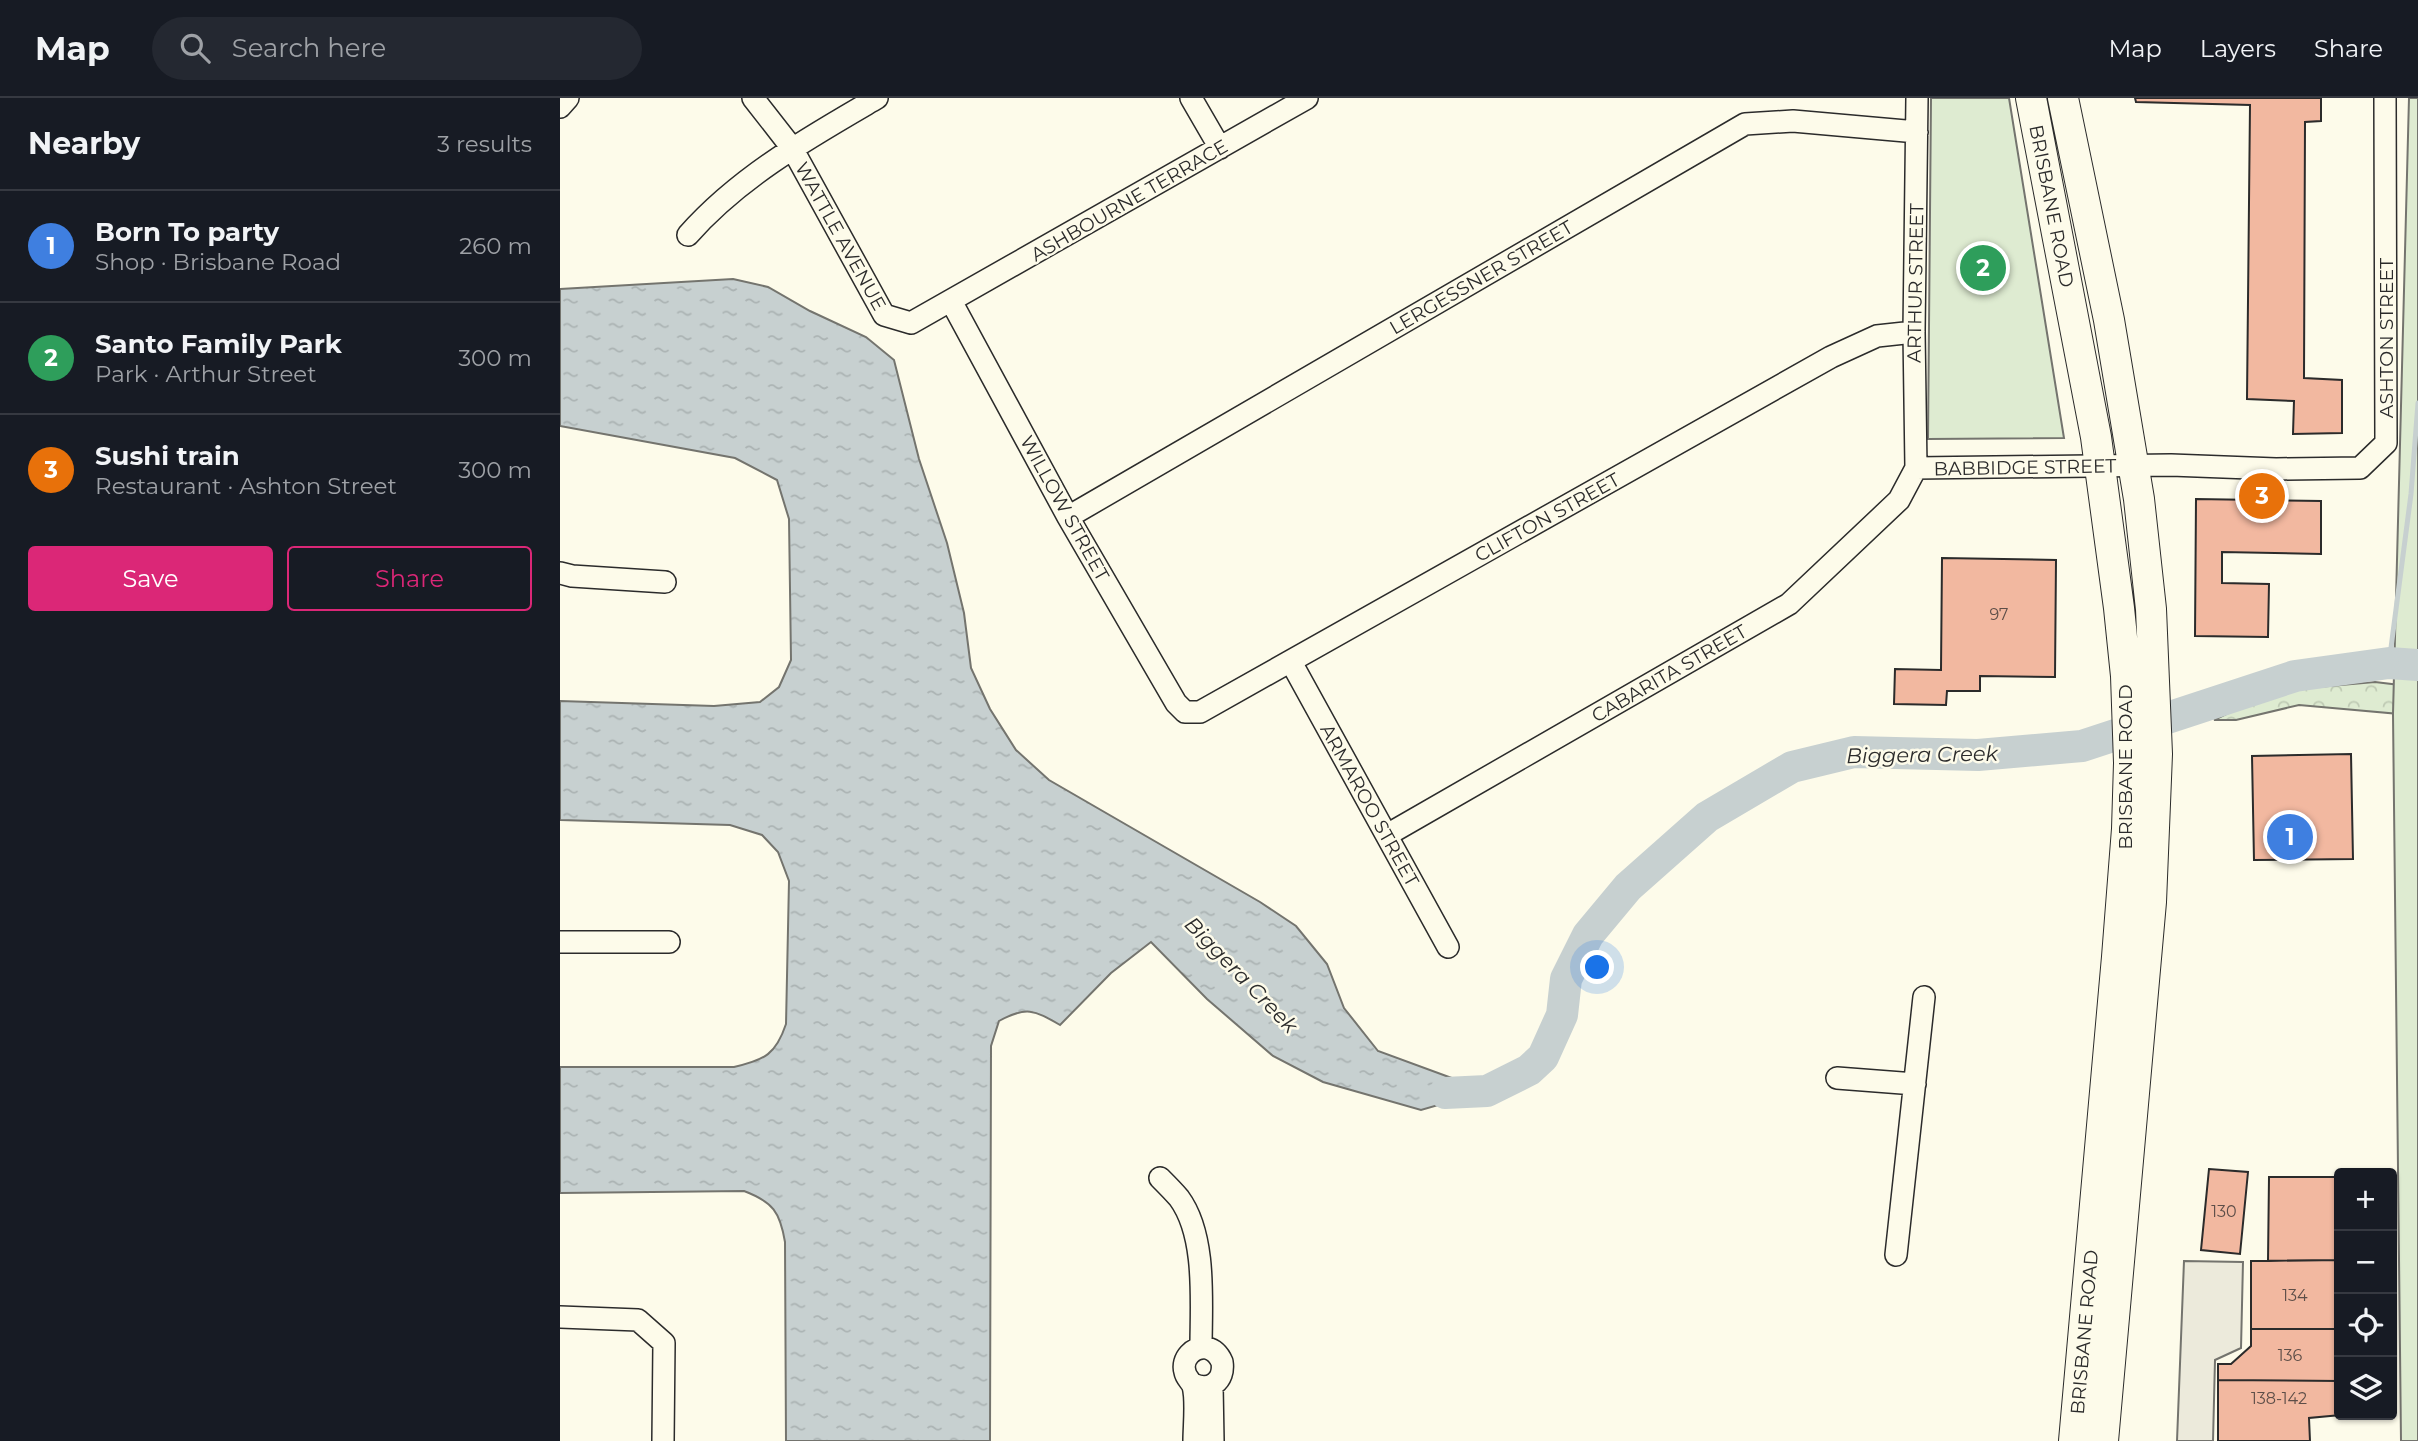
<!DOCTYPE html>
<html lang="en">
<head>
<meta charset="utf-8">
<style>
  body { margin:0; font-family:Montserrat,sans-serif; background:#242831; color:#f1f3f6 }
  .controls { position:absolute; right:21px; bottom:21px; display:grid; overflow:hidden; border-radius:7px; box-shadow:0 2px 5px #0004 }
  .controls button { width:63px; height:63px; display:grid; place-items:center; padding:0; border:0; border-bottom:2px solid #363941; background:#171b24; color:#f1f3f6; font:35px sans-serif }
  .you { position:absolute; left:1038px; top:870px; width:24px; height:24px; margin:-18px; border:5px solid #fff; border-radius:50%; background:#1a73e8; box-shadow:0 0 0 10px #1a73e833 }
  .badge { display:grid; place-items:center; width:46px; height:46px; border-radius:50%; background:#db2777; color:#fff; font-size:23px; font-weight:700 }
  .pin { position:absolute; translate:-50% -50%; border:4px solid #fff; box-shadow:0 2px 7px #0006 }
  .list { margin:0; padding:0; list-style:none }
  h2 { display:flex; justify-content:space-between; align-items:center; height:91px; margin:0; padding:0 28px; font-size:30px }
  h2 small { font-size:23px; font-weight:400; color:#9ea1a6 }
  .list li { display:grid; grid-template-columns:46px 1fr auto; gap:21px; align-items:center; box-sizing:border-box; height:112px; padding:0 28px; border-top:2px solid #363941 }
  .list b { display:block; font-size:26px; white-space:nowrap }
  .list p { margin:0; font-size:23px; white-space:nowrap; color:#9ea1a6 }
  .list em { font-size:23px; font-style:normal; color:#9ea1a6 }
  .actions { display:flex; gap:14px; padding:21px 28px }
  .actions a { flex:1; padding:16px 0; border:2px solid #db2777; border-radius:7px; text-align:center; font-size:24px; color:#db2777 }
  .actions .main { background:#db2777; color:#fff }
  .icon { flex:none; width:38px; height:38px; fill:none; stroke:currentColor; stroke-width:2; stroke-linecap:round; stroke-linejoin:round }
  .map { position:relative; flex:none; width:1858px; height:1343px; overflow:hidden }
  header { display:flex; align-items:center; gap:42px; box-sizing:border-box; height:98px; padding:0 35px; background:#171b24; border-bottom:2px solid #363941 }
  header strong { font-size:33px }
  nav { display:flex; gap:38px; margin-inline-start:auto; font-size:24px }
  .search { width:490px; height:63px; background:#242831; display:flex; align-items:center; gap:18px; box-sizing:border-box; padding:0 24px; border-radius:38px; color:#9ea1a6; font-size:26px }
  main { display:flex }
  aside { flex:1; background:#171b24 }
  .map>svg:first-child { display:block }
</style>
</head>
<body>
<header>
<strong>Map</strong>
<div class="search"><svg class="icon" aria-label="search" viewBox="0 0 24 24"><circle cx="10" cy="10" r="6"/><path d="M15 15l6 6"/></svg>Search here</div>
<nav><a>Map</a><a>Layers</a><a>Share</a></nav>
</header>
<main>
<aside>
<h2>Nearby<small>3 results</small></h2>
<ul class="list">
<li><span class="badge" style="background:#3f7fe0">1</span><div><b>Born To party</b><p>Shop · Brisbane Road</p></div><em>260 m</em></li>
<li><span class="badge" style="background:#2e9e5b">2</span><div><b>Santo Family Park</b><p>Park · Arthur Street</p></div><em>300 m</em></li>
<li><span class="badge" style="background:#e8710a">3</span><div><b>Sushi train</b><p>Restaurant · Ashton Street</p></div><em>300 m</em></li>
</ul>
<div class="actions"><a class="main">Save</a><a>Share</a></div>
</aside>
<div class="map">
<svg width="1858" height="1343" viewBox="0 0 1858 1343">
  <defs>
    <pattern id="forest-crowns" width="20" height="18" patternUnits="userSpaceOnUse" patternTransform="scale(1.75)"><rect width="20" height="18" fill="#deebd1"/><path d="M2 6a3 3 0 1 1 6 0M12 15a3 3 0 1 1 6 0" fill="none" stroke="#bfcab4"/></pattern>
    <pattern id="water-ripples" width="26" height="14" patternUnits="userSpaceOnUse" patternTransform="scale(1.75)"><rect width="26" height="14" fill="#c7d0d0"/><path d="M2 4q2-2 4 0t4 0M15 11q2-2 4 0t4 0" fill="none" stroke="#abb3b3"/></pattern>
  </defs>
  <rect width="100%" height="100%" fill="#fdfbea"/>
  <path fill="url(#forest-crowns)" stroke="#74746e" stroke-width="2" d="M1815,584L1848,588L1858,615V884L1839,616L1739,607L1676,622H1654L1713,593Z"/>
  <path fill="#deebd1" stroke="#74746e" stroke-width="2" d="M1371,0H1449L1504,340L1368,341Z
    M1849,0H1858V1343H1841L1833,616Z"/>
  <path fill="#eceadb" stroke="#74746e" stroke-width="2" d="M1624,1163L1683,1164L1681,1250L1655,1262L1653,1343H1617Z"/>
  <path fill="url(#water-ripples)" stroke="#74746e" stroke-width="2" d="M173,181L208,189L250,213L306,239L334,262L359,361L387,445L404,515L411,570L430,611L456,652L489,682L700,804L736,828L767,866L784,910L818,953L927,993L861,1012L763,984L713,958L647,901L591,844L551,875L500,927C474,912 466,908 439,923L431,948L430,1343H226L225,1144C220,1114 213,1104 184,1093L0,1095V969H174C205,962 216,956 226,926L229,783L218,754L202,737L170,727L0,722V603L154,608L200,604L219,589L231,562L229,421L217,382L175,360L0,328V191Z"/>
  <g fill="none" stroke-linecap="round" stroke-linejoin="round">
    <path stroke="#c7d0d0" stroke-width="5" d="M1829,565L1851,396L1858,305"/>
    <path stroke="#c7d0d0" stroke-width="32" d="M885,995L927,993L969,972L983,959L1002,917L1006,881L1028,837L1068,789L1147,719L1232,669L1294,654L1418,657L1522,648L1735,578L1829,565L1858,567"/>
  </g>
  <path fill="#f2b8a0" stroke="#2b2b2b" stroke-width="2" d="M1575,0H1761V23L1745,24L1744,280L1782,282V335L1733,336L1734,303L1687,301L1690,7L1576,4Z
    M1636,401L1761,403V456L1662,454V485L1709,486L1708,539L1635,538Z
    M1382,460L1496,462L1495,579L1420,578V593H1387L1386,607L1334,606L1335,571L1381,572Z
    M1791,656L1793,761L1694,762L1692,658Z
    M1649,1071L1688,1074L1680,1156L1641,1152Z
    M1709,1079H1779V1162L1708,1163Z
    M1779,1162V1231H1691V1163Z
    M1691,1231H1779V1283L1658,1282V1266H1671L1691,1248Z
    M1658,1282L1779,1283V1317H1781L1749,1320L1750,1343H1658Z"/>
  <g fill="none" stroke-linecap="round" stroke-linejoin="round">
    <defs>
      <path id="minor" d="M193,0L232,50L324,217L351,225L747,0
        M631,0L660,50
        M0,9L8,0
        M128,137C180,78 250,39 317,0
        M391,203L508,419L616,605L625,614H640L1271,259L1317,238L1354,234
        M1356,370L1611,367L1716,371L1800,370L1826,345L1825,0
        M508,419L1185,26L1233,23L1357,34
        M0,475L12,478L105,484
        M731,564L888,849
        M827,737L1229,506L1339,402L1356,370L1354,234L1357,0
        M0,844H109
        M1277,980L1355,986
        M600,1080C606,1086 613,1093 619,1100C647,1138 641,1205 641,1250
        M1336,1157L1364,899
        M0,1219L78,1222L104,1245L103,1343
        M633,1286C650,1294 665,1283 662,1264C659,1257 655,1252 647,1250C633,1248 621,1261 625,1274C626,1280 631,1283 633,1288C637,1302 634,1328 634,1343
        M652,1287L653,1343"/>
      <path id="highway" d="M1471,0L1536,339L1559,510L1566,578L1569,665L1567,731L1557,859L1514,1343
        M1503,0L1549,222L1579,401L1591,511L1597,656L1591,804L1543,1343"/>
    </defs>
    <use href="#minor" stroke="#2b2b2b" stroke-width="24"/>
    <use href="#highway" stroke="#2b2b2b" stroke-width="32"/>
    <use href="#minor" stroke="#fdfbea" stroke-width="21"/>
    <use href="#highway" stroke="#fdfbea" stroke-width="30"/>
  </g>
  <g text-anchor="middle" stroke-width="5" stroke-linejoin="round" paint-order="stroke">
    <g font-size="16" fill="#5d4e48">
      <text x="1439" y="522">97</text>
      <text x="1664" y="1119">130</text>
      <text x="1735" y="1203">134</text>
      <text x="1730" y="1263">136</text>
      <text x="1719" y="1306">138-142</text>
    </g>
    <g font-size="19" fill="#2b2b2b" stroke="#fdfbea">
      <text transform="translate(569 102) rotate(-30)" y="7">ASHBOURNE TERRACE</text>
      <text transform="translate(1492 108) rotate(79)" y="7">BRISBANE ROAD</text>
      <text transform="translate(281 138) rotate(61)" y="7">WATTLE AVENUE</text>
      <text transform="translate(921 179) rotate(-30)" y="7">LERGESSNER STREET</text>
      <text transform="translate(1355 185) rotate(-89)" y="7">ARTHUR STREET</text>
      <text transform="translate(1826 240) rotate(-90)" y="7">ASHTON STREET</text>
      <text transform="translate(1465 369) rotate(-1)" y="7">BABBIDGE STREET</text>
      <text transform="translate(505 410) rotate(61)" y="7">WILLOW STREET</text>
      <text transform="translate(987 419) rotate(-29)" y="7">CLIFTON STREET</text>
      <text transform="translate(1109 575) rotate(-30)" y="7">CABARITA STREET</text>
      <text transform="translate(1565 669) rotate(-90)" y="7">BRISBANE ROAD</text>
      <text transform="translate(810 707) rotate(61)" y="7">ARMAROO STREET</text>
      <text transform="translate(1524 1234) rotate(-85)" y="7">BRISBANE ROAD</text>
    </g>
    <g font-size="21" font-style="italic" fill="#2b2b2b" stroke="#fdfbea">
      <text transform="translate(1362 657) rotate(-1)" y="7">Biggera Creek</text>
      <text transform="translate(681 877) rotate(46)" y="7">Biggera Creek</text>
    </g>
  </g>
</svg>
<div class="controls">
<button>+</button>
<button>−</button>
<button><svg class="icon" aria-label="locate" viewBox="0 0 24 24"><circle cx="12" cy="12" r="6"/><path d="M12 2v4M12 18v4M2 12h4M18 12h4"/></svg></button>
<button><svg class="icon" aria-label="layers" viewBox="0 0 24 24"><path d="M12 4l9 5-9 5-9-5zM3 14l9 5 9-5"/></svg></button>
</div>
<div class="you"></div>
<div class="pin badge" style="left:1730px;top:739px;background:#3f7fe0">1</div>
<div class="pin badge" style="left:1423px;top:170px;background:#2e9e5b">2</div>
<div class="pin badge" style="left:1702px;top:398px;background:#e8710a">3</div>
</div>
</main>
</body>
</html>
